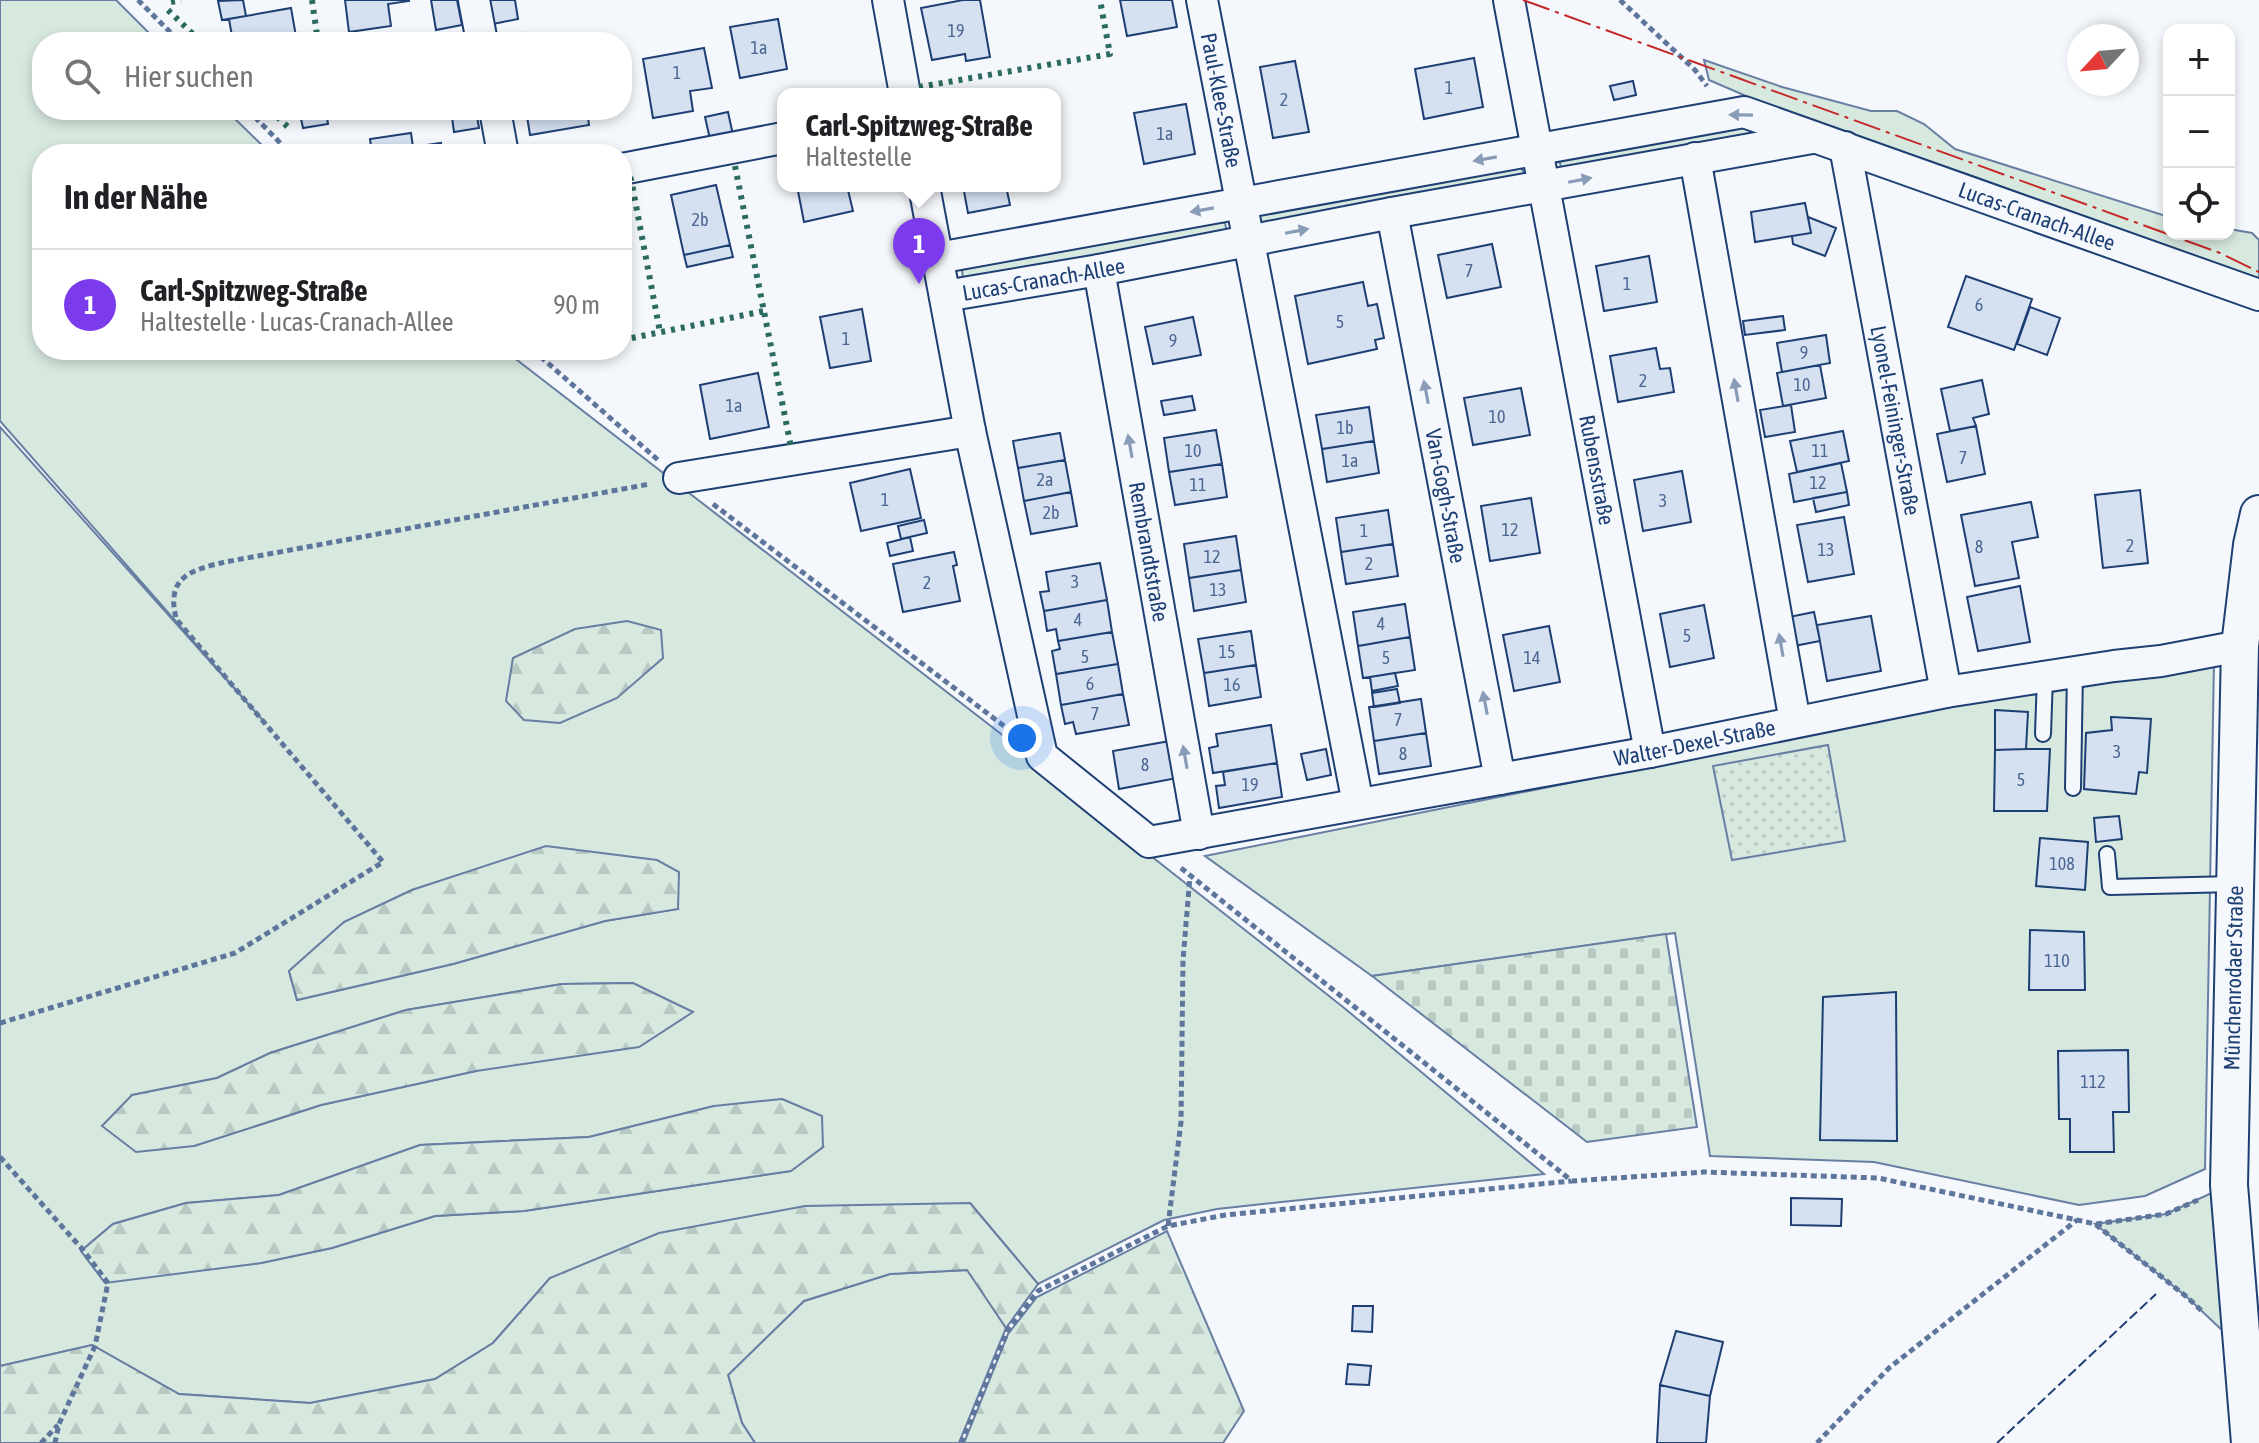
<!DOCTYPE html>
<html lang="de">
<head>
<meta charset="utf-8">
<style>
  body { margin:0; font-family:"Asap Condensed",sans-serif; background:#f6f6f6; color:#202124 }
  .controls { position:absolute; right:24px; top:24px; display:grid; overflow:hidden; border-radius:16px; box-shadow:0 4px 12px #0003 }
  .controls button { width:72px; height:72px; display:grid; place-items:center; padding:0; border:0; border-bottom:2px solid #e0e0e0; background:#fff; color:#202124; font:40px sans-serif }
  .compass { position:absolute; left:2067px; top:24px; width:72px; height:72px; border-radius:50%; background:#fff; box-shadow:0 4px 12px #0003; rotate:244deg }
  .you { position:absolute; left:1022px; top:738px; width:28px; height:28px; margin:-20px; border:6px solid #fff; border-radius:50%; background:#1a73e8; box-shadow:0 0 0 12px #1a73e833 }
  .badge { display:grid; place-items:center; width:52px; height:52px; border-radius:50%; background:#7c3aed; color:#fff; font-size:26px; font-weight:700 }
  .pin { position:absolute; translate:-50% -66px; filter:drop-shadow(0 2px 4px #0008) }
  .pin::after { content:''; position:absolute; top:42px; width:28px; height:24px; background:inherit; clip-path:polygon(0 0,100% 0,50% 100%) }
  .popup { position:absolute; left:777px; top:88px; width:284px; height:104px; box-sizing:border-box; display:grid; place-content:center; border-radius:16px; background:#fff; filter:drop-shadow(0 2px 6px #0005); font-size:26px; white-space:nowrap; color:#757577 }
  .popup b { font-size:30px; color:#202124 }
  .popup::after { content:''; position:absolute; left:50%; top:100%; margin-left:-16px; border:16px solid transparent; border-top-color:#fff }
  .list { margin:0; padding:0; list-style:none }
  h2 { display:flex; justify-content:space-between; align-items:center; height:104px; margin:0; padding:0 32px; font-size:34px }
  h2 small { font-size:26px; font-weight:400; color:#757577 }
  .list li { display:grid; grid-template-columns:52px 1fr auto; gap:24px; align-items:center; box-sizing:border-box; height:112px; padding:0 32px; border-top:2px solid #e0e0e0 }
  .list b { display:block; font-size:30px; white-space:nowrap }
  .list p { margin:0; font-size:26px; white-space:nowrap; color:#757577 }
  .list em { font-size:26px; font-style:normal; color:#757577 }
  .icon { flex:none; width:44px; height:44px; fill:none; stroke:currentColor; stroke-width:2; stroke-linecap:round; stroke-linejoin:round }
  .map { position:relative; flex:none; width:2259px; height:1443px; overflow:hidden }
  .search { position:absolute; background:#fff; box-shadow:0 4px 12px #0003; left:32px; top:32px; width:600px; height:88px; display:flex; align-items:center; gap:20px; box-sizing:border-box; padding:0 28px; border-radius:32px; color:#757577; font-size:30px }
  .panel { position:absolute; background:#fff; box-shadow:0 4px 12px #0003; left:32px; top:144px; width:600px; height:216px; border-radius:32px }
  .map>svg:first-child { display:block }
</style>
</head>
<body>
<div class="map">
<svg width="2259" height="1443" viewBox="0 0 2259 1443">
  <defs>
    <pattern id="forest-firs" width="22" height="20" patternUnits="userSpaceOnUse" patternTransform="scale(2)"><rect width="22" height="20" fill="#d7e8df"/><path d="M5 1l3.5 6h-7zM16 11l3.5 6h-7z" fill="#b8c8c3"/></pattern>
    <pattern id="cemetery-stones" width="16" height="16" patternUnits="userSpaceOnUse" patternTransform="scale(2)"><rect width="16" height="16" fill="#d7e8df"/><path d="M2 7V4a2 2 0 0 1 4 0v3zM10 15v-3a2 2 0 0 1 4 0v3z" fill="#b8c8c3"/></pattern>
    <pattern id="park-dots" width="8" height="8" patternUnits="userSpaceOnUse" patternTransform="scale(2)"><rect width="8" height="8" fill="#d7e8df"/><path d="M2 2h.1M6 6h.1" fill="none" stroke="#b8c8c3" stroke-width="1.8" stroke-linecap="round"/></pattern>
  </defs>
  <rect width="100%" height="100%" fill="#f4f7fb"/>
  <path fill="#d7e8df" stroke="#687fa3" stroke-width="2" fill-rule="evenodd" d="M0,0H116L158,42H42V110H226L271,154H42V350H504L1036,761L1137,845L1343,1007L1544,1174L1217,1209L1164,1220L1038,1284L970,1203L550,1278L493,1343L435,1379L310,1403L179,1394L92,1345L0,1366V427L266,724L0,421ZM546,847L677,909L605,921L453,964L297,1000L289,971L344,922L412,890ZM633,983L476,1071L321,1105L194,1146L132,1095L217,1078L270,1053L406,1010L562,984ZM714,1106L823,1147L790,1171L524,1211L435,1216L332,1248L261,1263L105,1282L81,1251L113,1224L186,1203L279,1195L420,1145L589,1137Z
    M1704,60L1782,87L1871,111H1897L1924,124L1955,149L2169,217V234H2229V229L2252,233L2259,240V281L1975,177L1776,109L1709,80Z
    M1735,123L1774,137L1604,163L1561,167L1559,160Z
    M1519,166L1524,172V178L1263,225L1257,221L1255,213Z
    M1219,222L1225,223L1227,232L1221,238L963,278L961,263Z
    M2214,662L2205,1169L2145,1196L2079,1205L1874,1162L1710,1156L1675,933L1372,976L1205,856L2031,690Z
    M2229,1185L2244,1351L2187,1297L2095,1224L2166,1214Z
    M968,1270L1006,1328L959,1443H755L742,1423L728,1375L804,1301L890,1274Z"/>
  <path fill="url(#forest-firs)" stroke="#687fa3" stroke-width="2" d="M627,621L661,630L663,658L617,698L560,723L524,720L506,701L513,658L575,629Z
    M546,846L657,860L679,872L678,909L605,921L453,964L297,1000L289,971L344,922L412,890Z
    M633,983L693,1012L639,1047L476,1071L321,1105L194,1146L136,1152L102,1126L132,1095L217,1078L270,1053L406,1010L562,984Z
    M782,1099L822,1116L823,1147L791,1171L524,1211L435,1216L332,1248L261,1263L105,1283L81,1251L113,1224L186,1203L279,1195L420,1145L589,1137L714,1106Z
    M970,1203L1038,1284L1006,1328L967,1270L890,1274L804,1301L728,1375L742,1423L755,1443H0V1366L92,1345L179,1394L310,1403L435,1379L493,1343L550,1278L659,1233L805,1206Z
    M1167,1231L1244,1411L1223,1443H964L1008,1334L1037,1297Z"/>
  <path fill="url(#cemetery-stones)" stroke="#687fa3" stroke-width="2" d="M1666,934L1697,1127L1587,1142L1372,976Z"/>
  <path fill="url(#park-dots)" stroke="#687fa3" stroke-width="2" d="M1828,745L1845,841L1732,860L1713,766Z"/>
  <path fill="#d5e0f0" stroke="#1d3f73" stroke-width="2" d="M243,0L246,16L222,20L218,1Z
    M345,0H409V1L388,4L391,26L349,32Z
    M431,0H457L462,25L436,30Z
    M489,0H515L518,19L493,24Z
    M963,0H980L990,57L966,61L965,54L932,60L921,8Z
    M1120,0H1172L1177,27L1127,36Z
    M291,8L297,42H233L229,19Z
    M778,19L787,69L740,78L730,27Z
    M523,33L524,42H497L496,38Z
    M704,48L712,88L690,91L693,111L653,118L643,59Z
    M1474,58L1483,107L1424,119L1415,69Z
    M1295,61L1309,132L1273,138L1260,67Z
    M1633,81L1636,95L1614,100L1610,86Z
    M1186,104L1195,154L1144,164L1134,113Z
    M326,110L328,124L303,128L300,114Z
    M451,110H476L479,128L454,132Z
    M526,110H587L589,125L530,135Z
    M728,112L733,135L710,139L705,117Z
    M411,133L413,147L441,143L442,154H372L370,139Z
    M716,185L730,245L684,255L671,195Z
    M797,186H847L853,211L804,222Z
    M963,186H1006L1010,205L968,213Z
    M1805,203L1811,233L1755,242L1751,212Z
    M1808,217L1836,228L1825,256L1793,244L1792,236L1811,233Z
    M1492,244L1501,287L1447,298L1438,255Z
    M730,245L733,257L687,267L684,255Z
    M1649,256L1657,302L1604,311L1596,266Z
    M1966,276L2032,299L2014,350L1948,327Z
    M1363,282L1368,306L1377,304L1384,338L1375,340L1377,349L1308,364L1295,296Z
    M2030,307L2060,318L2047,355L2017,344Z
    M862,309L871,361L830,368L820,317Z
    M1783,316L1785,330L1745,335L1743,321Z
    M1193,317L1201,355L1153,364L1145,327Z
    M1826,335L1830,363L1782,372L1777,343Z
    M1656,348L1660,369L1670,368L1674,392L1618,402L1610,356Z
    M1820,365L1826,398L1783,406L1777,373Z
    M758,373L769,427L710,439L700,385Z
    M1982,380L1989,414L1973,418L1976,426L1950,431L1941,389Z
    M1521,388L1530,435L1473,445L1464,398Z
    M1192,396L1195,410L1164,415L1161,401Z
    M1791,405L1795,432L1765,437L1760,410Z
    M1369,407L1374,441L1322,449L1316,415Z
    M1976,426L1985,474L1947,482L1937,434Z
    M1216,430L1222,464L1169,472L1164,438Z
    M1843,431L1849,461L1797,472L1790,441Z
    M1060,433L1065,460L1018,468L1013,441Z
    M1374,441L1379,473L1327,482L1322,449Z
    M1065,460L1071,492L1024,501L1018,468Z
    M1841,463L1847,492L1794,502L1789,474Z
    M1222,464L1227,497L1175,505L1169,472Z
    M910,469L921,518L861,531L850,483Z
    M1682,471L1691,522L1643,531L1634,480Z
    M2140,490L2148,563L2103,568L2095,495Z
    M1071,492L1077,526L1031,534L1024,501Z
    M1847,492L1849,505L1816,512L1813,498Z
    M1531,498L1540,553L1490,561L1481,506Z
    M2031,502L2038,537L2012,542L2019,578L1975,586L1961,515Z
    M1388,510L1393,544L1341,552L1336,518Z
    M1844,517L1854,574L1808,582L1797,525Z
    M924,520L927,533L901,539L898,526Z
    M1236,536L1241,570L1189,578L1184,544Z
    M910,537L913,551L890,556L887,543Z
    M1393,544L1398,576L1346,584L1341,552Z
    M954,552L957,565L953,566L960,601L903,612L893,564Z
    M1100,563L1107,600L1044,611L1040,592L1049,591L1046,572Z
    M1241,570L1246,602L1194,611L1189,578Z
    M2020,586L2030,642L1978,651L1967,597Z
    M1107,600L1112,632L1058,641L1056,629L1047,631L1044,611Z
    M1405,604L1410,637L1358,646L1353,612Z
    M1704,605L1714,658L1670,667L1660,614Z
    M1814,612L1820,641L1794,646L1789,617Z
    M1871,616L1881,671L1827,681L1817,625Z
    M1549,626L1560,682L1514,691L1503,635Z
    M1251,631L1256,665L1204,673L1198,639Z
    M1112,632L1118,664L1056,674L1052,651L1060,649L1058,641Z
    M1410,637L1415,670L1363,678L1358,646Z
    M1118,664L1123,694L1061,705L1056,674Z
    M1256,665L1261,697L1209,706L1204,673Z
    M1395,673L1398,686L1372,691L1370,677Z
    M1397,689L1400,703L1374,707L1372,693Z
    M1123,694L1129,725L1076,734L1073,722L1065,724L1061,705Z
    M1421,699L1426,733L1374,741L1369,707Z
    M1995,710L2028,712L2026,749L1995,750Z
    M2111,717L2151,719L2147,773L2139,772L2136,794L2084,789L2086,733L2112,730Z
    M1271,725L1277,763L1213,773L1209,748L1218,746L1216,734Z
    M1426,733L1431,766L1379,774L1374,741Z
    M1170,741L1177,778L1119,789L1113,751Z
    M1326,749L1331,775L1307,780L1301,754Z
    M2026,749H2050L2047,811H1994L1995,750Z
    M1277,763L1282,797L1219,808L1216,786L1225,785L1223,772Z
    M2119,816L2122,839L2096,842L2094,818Z
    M2040,838L2088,842L2085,890L2036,886Z
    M2030,930L2084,932L2085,990H2029Z
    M1896,992L1897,1141L1820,1140L1823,997Z
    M2128,1050L2129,1112H2113L2114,1152H2070V1119H2059L2058,1051Z
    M1791,1198L1842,1199L1841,1226L1791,1225Z
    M1353,1306H1373L1372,1332L1352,1331Z
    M1676,1331L1723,1342L1710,1396L1660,1385Z
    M1348,1364L1371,1366L1369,1385L1346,1384Z
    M1660,1385L1710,1396L1706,1443H1657Z"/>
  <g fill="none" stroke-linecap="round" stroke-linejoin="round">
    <defs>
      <path id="service" d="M2043,734L2045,676
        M2073,788L2075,672
        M2107,854L2110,887L2234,884"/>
      <g id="minor">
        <path d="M474,0L482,42"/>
        <path d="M888,0L905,94"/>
        <path id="s1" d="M1202,0L1358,804"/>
        <path id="s2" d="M1509,0L1650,752"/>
        <path d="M495,110L503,154"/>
        <path id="s3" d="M1845,147L1946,692"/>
        <path d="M1695,158L1795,722"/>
        <path d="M622,169L783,138"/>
        <path id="s4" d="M924,186L970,431L1042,756L1149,842L1650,752L1946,692L2114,666L2161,661L2240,646"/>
        <path id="s5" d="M1392,213L1500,779"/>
        <path id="s6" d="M938,258L1744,112L2259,295"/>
        <path id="s7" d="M1099,270L1199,834"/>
        <path id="s8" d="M945,296L1099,270L1392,213L1812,138"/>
        <path d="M679,478L970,431"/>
      </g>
      <g id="tertiary">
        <path id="s9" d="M2250,1443L2229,1185L2240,646L2252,545L2259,514"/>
      </g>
    </defs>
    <use href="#service" stroke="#1d3f73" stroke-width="18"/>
    <use href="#minor" stroke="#1d3f73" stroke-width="34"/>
    <use href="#tertiary" stroke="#1d3f73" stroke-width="40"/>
    <path stroke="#5e769c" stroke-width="5" stroke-dasharray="6 4" stroke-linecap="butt" d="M138,0L180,42
      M1620,0L1695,70L1707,86
      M248,110L291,154
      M533,350L658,460
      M713,504L1004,726
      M1181,868L1572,1181L1704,1172L1878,1178L2077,1220L2095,1224L2187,1297L2204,1313
      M0,1023L235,953L383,862L176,619C175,612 173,605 174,598C175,572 205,567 225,562L650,484
      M0,1157L84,1251L108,1283L95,1346L59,1424L55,1443
      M2096,1224L2166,1214L2198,1200
      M1168,1226L1181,1122L1183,960L1190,876
      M41,1443L58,1425
      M961,1443L1009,1328L1038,1291L1168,1226L1225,1215L1571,1181
      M1817,1443L1889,1368L2077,1220"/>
    <use href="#service" stroke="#f4f7fb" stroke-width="14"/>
    <use href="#minor" stroke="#f4f7fb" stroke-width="30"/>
    <use href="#tertiary" stroke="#f4f7fb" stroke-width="36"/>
    <path stroke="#2c6c60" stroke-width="6" stroke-dasharray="4 6" stroke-linecap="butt" d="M312,0L318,42
      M171,2L181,0
      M168,10L201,42
      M919,87L1110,54L1100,0
      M270,110L290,129
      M735,166L791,447
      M629,179H631L660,332
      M622,340L764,311
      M553,350L554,354L576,350"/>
    <path stroke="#1d3f73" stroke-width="2" stroke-dasharray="10 4" stroke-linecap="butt" d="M1997,1443L2156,1294"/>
    <path stroke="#c62828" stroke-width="2" stroke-dasharray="28 6 4 6" stroke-linecap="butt" d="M1523,0L2220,253L2259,272"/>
  </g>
  <defs><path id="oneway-solid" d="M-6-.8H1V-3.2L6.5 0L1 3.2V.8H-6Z" transform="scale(2)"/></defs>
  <g fill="#889bb7">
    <use href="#oneway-solid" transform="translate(1741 115) rotate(-179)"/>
    <use href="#oneway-solid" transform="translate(1485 159) rotate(170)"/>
    <use href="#oneway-solid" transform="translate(1580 180) rotate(-11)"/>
    <use href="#oneway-solid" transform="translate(1202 210) rotate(170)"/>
    <use href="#oneway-solid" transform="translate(1297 231) rotate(-11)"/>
    <use href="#oneway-solid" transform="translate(1736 390) rotate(-100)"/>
    <use href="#oneway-solid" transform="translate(1426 392) rotate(-101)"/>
    <use href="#oneway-solid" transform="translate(1130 446) rotate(-100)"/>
    <use href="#oneway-solid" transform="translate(1781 645) rotate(-100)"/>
    <use href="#oneway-solid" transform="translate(1485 703) rotate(-101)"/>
    <use href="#oneway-solid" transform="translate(1185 757) rotate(-100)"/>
  </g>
  <g text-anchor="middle" stroke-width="6" stroke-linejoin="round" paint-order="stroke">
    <g font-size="18" fill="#4b6792">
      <text x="956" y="37">19</text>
      <text x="759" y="54">1a</text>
      <text x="677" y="79">1</text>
      <text x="1449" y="94">1</text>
      <text x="1284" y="106">2</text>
      <text x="1165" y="140">1a</text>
      <text x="700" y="226">2b</text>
      <text x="1469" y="277">7</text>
      <text x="1627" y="290">1</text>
      <text x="1979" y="311">6</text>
      <text x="1340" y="328">5</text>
      <text x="846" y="345">1</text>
      <text x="1173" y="347">9</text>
      <text x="1804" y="359">9</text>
      <text x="1643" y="387">2</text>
      <text x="1802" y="391">10</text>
      <text x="734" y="412">1a</text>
      <text x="1497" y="423">10</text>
      <text x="1345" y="434">1b</text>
      <text x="1193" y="457">10</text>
      <text x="1820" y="457">11</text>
      <text x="1963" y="464">7</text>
      <text x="1350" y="467">1a</text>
      <text x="1045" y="486">2a</text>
      <text x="1818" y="489">12</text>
      <text x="1198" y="491">11</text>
      <text x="885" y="506">1</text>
      <text x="1663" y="507">3</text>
      <text x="1051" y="519">2b</text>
      <text x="1510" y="536">12</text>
      <text x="1364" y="537">1</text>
      <text x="2130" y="552">2</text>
      <text x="1979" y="553">8</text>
      <text x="1826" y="556">13</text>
      <text x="1212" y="563">12</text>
      <text x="1369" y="570">2</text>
      <text x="1075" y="588">3</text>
      <text x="927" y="589">2</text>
      <text x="1218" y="596">13</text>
      <text x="1078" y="626">4</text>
      <text x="1381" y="630">4</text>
      <text x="1687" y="642">5</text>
      <text x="1227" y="658">15</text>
      <text x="1085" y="663">5</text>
      <text x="1386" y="664">5</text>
      <text x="1532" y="664">14</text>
      <text x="1090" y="690">6</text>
      <text x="1232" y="691">16</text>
      <text x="1095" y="720">7</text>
      <text x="1398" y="726">7</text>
      <text x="2117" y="758">3</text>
      <text x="1403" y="760">8</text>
      <text x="1145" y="771">8</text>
      <text x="2021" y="786">5</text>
      <text x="1250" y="791">19</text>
      <text x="2062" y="870">108</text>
      <text x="2057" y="967">110</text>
      <text x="2093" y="1088">112</text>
    </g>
    <g font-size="22" fill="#1d3f73" stroke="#f4f7fb">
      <text dy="8" stroke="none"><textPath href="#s1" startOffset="102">Paul-Klee-Straße</textPath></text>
      <text dy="8" stroke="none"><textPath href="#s6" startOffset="1130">Lucas-Cranach-Allee</textPath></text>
      <text dy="8" stroke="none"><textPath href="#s8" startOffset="100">Lucas-Cranach-Allee</textPath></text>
      <text dy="8" stroke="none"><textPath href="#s3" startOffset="278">Lyonel-Feininger-Straße</textPath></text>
      <text dy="8" stroke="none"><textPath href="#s2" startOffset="478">Rubensstraße</textPath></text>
      <text dy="8" stroke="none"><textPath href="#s5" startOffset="288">Van-Gogh-Straße</textPath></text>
      <text dy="8" stroke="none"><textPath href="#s7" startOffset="286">Rembrandtstraße</textPath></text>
      <text dy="8" stroke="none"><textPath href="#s4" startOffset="1274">Walter-Dexel-Straße</textPath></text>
      <text dy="8" stroke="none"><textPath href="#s9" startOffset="466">Münchenrodaer Straße</textPath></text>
    </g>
  </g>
</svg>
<div class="controls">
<button>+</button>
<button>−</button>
<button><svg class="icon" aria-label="locate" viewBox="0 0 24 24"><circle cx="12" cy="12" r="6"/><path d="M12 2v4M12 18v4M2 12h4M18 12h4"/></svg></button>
</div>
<svg class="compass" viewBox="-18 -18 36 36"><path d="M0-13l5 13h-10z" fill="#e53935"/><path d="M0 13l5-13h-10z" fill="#757577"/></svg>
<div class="you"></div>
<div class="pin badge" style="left:919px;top:284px">1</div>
<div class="popup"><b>Carl-Spitzweg-Straße</b>Haltestelle</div>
<div class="search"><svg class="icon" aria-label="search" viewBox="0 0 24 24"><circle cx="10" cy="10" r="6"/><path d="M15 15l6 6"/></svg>Hier suchen</div>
<section class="panel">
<h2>In der Nähe<small></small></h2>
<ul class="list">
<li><span class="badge">1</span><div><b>Carl-Spitzweg-Straße</b><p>Haltestelle · Lucas-Cranach-Allee</p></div><em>90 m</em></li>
</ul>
</section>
</div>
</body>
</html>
